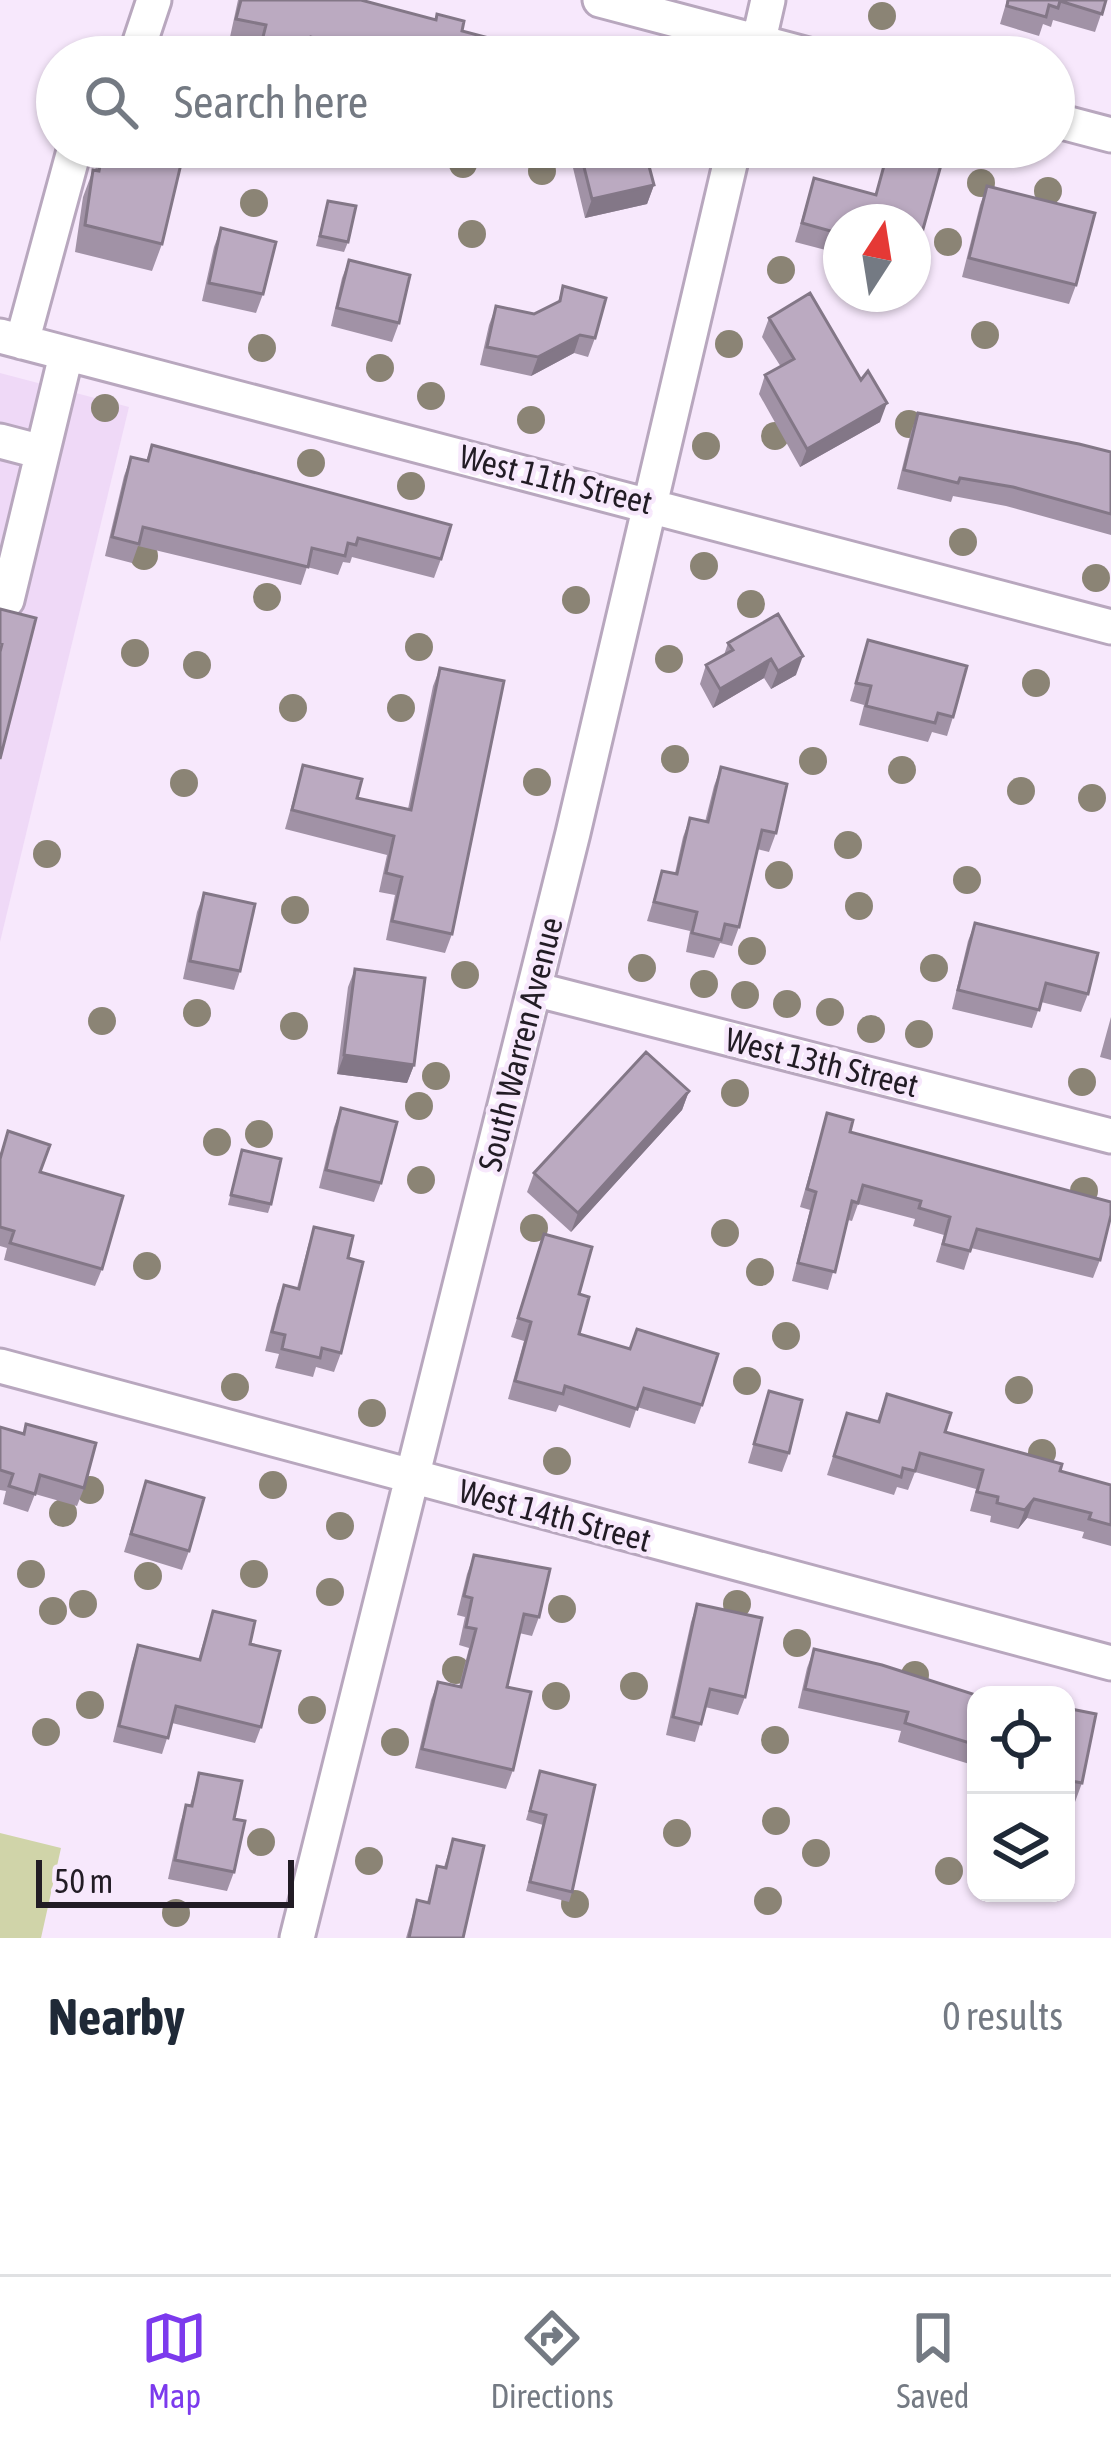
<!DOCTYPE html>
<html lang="en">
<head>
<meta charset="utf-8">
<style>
  body { margin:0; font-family:"Asap Condensed",sans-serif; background:#f6f6f7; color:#1f2937 }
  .controls { position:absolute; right:36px; bottom:36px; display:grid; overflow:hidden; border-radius:24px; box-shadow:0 3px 9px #0004 }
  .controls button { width:108px; height:108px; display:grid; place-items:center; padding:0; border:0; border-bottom:3px solid #e0e1e3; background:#fff; color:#1f2937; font:60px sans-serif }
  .compass { position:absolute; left:823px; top:204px; width:108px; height:108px; border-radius:50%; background:#fff; box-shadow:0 3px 9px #0004; rotate:12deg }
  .scale { position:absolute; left:36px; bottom:30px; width:258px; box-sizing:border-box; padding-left:12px; border:6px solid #221c25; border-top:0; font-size:33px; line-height:42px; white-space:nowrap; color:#221c25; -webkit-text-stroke:9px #f7e8fc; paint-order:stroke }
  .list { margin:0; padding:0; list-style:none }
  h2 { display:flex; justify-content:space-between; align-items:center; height:156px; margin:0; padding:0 48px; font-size:51px }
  h2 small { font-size:39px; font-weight:400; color:#747a83 }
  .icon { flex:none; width:66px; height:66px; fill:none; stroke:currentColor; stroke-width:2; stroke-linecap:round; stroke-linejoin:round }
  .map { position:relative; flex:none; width:1111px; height:1938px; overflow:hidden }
  .search { position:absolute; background:#fff; box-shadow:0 3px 9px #0004; left:36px; right:36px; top:36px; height:132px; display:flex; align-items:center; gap:30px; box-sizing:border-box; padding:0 42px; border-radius:66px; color:#747a83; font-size:45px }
  .sheet { height:336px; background:#fff }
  nav { display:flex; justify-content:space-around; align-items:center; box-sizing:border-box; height:168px; border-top:3px solid #e0e1e3; background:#fff; font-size:33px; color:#747a83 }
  nav a { display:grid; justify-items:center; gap:6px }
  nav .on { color:#7c3aed }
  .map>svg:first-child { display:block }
</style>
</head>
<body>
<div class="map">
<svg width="1111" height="1938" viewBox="0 0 1111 1938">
  <rect width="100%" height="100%" fill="#f7e8fc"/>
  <path fill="#efd9f7" d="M0,373L129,407L0,942Z"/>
  <path fill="#d0d4a9" d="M0,1833L61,1848L41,1938H0Z"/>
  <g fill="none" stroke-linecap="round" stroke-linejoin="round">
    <defs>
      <path id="minor" d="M600,0L816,57
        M135,57L154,0
        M755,57L768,0
        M1054,120L1111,135
        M0,336L1111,627
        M22,342L75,147
        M0,441L42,452
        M0,598L7,600L66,355
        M534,989L1111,1136
        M0,1366L1111,1663
        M297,1938L573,833L734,147"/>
    </defs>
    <use href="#minor" stroke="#b8a7be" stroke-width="39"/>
    <use href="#minor" stroke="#fff" stroke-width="33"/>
  </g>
  <g fill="#8b8475">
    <circle cx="882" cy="16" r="14"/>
    <circle cx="463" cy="164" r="14"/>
    <circle cx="542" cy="171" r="14"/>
    <circle cx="981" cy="183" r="14"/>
    <circle cx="1048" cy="191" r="14"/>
    <circle cx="254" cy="203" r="14"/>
    <circle cx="472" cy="234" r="14"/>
    <circle cx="948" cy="242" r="14"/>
    <circle cx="781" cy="270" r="14"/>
    <circle cx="985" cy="335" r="14"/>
    <circle cx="729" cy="344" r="14"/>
    <circle cx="262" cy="348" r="14"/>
    <circle cx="380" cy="368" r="14"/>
    <circle cx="431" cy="396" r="14"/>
    <circle cx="105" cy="408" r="14"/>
    <circle cx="531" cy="420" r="14"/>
    <circle cx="909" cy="424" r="14"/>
    <circle cx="775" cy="436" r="14"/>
    <circle cx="706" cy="446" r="14"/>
    <circle cx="311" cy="463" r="14"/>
    <circle cx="411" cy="486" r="14"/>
    <circle cx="963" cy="542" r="14"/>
    <circle cx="144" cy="556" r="14"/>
    <circle cx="704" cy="566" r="14"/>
    <circle cx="1096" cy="578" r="14"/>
    <circle cx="267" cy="597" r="14"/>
    <circle cx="576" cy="600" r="14"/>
    <circle cx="751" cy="604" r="14"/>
    <circle cx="419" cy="647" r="14"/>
    <circle cx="135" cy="653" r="14"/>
    <circle cx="669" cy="659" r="14"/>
    <circle cx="197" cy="665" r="14"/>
    <circle cx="1036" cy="683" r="14"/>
    <circle cx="293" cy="708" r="14"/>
    <circle cx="401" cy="708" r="14"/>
    <circle cx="675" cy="759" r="14"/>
    <circle cx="813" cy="761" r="14"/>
    <circle cx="902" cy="770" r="14"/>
    <circle cx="537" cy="782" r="14"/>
    <circle cx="184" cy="783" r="14"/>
    <circle cx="1021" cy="791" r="14"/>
    <circle cx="1092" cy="798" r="14"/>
    <circle cx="848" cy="845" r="14"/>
    <circle cx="47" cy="854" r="14"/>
    <circle cx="779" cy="875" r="14"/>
    <circle cx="967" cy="880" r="14"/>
    <circle cx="859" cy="906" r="14"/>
    <circle cx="295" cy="910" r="14"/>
    <circle cx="752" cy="951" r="14"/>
    <circle cx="642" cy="968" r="14"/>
    <circle cx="934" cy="968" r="14"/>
    <circle cx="465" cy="975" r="14"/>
    <circle cx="704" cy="984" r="14"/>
    <circle cx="745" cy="995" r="14"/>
    <circle cx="787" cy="1004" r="14"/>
    <circle cx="830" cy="1012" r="14"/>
    <circle cx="197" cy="1013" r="14"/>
    <circle cx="102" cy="1021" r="14"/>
    <circle cx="294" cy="1026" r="14"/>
    <circle cx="871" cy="1029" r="14"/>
    <circle cx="919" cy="1034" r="14"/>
    <circle cx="436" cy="1076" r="14"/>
    <circle cx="1082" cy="1082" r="14"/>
    <circle cx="735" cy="1093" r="14"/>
    <circle cx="419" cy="1106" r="14"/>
    <circle cx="259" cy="1134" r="14"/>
    <circle cx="217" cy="1142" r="14"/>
    <circle cx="421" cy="1180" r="14"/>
    <circle cx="1084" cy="1191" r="14"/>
    <circle cx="534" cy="1228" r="14"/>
    <circle cx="725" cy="1233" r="14"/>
    <circle cx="147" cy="1266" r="14"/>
    <circle cx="760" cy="1272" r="14"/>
    <circle cx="786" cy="1336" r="14"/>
    <circle cx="747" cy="1381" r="14"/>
    <circle cx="235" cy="1387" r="14"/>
    <circle cx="1019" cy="1390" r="14"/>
    <circle cx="372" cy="1413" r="14"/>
    <circle cx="1042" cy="1453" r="14"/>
    <circle cx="557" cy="1461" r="14"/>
    <circle cx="273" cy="1485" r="14"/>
    <circle cx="90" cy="1490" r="14"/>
    <circle cx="63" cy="1513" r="14"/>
    <circle cx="340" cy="1526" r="14"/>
    <circle cx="31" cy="1574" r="14"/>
    <circle cx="254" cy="1574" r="14"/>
    <circle cx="148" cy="1576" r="14"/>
    <circle cx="330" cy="1592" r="14"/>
    <circle cx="83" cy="1604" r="14"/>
    <circle cx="737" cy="1604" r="14"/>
    <circle cx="562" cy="1609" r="14"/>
    <circle cx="53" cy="1611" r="14"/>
    <circle cx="797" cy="1643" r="14"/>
    <circle cx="456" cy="1670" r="14"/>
    <circle cx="915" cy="1675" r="14"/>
    <circle cx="634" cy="1686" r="14"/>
    <circle cx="556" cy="1696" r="14"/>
    <circle cx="90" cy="1705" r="14"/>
    <circle cx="312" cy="1710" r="14"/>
    <circle cx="46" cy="1732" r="14"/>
    <circle cx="775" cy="1740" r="14"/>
    <circle cx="395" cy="1742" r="14"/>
    <circle cx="776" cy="1821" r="14"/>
    <circle cx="677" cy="1833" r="14"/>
    <circle cx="261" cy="1842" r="14"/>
    <circle cx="816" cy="1853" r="14"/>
    <circle cx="369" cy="1861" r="14"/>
    <circle cx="949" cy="1871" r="14"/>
    <circle cx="768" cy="1901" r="14"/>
    <circle cx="575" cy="1904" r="14"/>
    <circle cx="176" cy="1913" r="14"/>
  </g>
  <path fill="#a192a6" d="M238,0H361L541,57H264L257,55L259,44L230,37Z
    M1007,0H1106L1095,32L1053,20L1051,27L1043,24L1039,36L1000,24Z
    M101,147H185L162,244L152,271L75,252L83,197L93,170H95Z
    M568,147H644L654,185L647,204L585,218Z
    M888,151L941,165L913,263V222H841V254L795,242L814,178L875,195Z
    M987,186L1076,285L1069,304L962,277L980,205Z
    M328,201L348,242L344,252L316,246Z
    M221,228L263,294L256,313L202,301L214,247Z
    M349,260L399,323L392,342L331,326L342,278Z
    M563,286L595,338L588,357L574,353L531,376L480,365L489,325L496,306L534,314L558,302Z
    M769,318L880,422L800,467L759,394L765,375L781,367L762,337Z
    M918,413L1111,452V535L1006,506L953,496L951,502L897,489L911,432Z
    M152,445L441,559L434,578L352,557L350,563L343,562L338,575L307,567L301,585L138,546L132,563L105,556L124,476L131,457L146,461Z
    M778,614L796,675L771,689L764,678L713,708L700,684L706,665L724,655L728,643Z
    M868,640L953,717L947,736L932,732L928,742L859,725L864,705L850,701Z
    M440,668L452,934L445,953L386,940L395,895L379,892L387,855L285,829L303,765L357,798L408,809L433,686Z
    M721,767L776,833L769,852L757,849L739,927L732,946L720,943L714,958L686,952L690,931L647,921L662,871L675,873L683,837L690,818L705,822L714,786Z
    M204,893L240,971L234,990L183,979L197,912Z
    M975,923L1088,994L1081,1012L1041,1002L1032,1028L952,1009L968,941Z
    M355,969L414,1065L407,1083L337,1074L348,987Z
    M1111,1017V1060L1100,1057Z
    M689,1091L682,1110L571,1232L527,1192L534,1173Z
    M341,1108L381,1183L374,1202L319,1188L334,1127Z
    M827,1113L850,1132L1100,1260L1093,1278L971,1248L964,1270L936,1262L944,1235L913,1226L915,1219L858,1204L852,1221L848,1220L828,1290L792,1281L810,1210L800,1207Z
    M8,1131L40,1172L102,1269L95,1286L4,1260L7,1248L0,1246V1154Z
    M242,1150L271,1204L268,1213L228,1205Z
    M314,1227L348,1258L341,1353L334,1372L316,1367L313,1377L275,1368L279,1354L265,1351L277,1304L284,1285L297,1288L308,1246Z
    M544,1234L579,1294V1334L702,1405L695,1424L637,1407L630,1428L559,1405L556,1412L508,1399L524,1341L511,1337Z
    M769,1391L789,1453L782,1472L748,1463Z
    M887,1394L945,1432L1060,1471L1111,1485V1546L1082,1538L1084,1532L1027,1518L1018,1529L990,1522L991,1516L970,1511L976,1489L915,1472L908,1490L897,1487L894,1495L827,1475L847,1413L877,1421Z
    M0,1427L84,1488L77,1506L35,1494L28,1512L3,1504L6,1491L0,1490Z
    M146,1481L189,1551L182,1570L124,1552Z
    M474,1555L539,1617L532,1636L519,1633L507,1687L513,1770L506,1789L415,1768L431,1700L438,1682L459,1687L469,1648L459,1645L465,1617L457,1615L467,1574Z
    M697,1604L745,1697L738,1715L705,1707L695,1742L666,1735L691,1622Z
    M213,1611L250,1644L261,1727L255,1743L172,1723L162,1754L113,1742L132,1662L138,1645L198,1660Z
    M814,1649L976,1695V1766L898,1742L901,1731L798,1708L807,1668Z
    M1066,1708L1082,1783L1075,1802L1066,1800Z
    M540,1771L572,1892L569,1902L526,1891L543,1825L526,1820Z
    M199,1773L234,1819V1872L227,1891L168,1879L180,1824L186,1805H190Z
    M453,1839L463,1938H406L417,1900L427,1902L437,1866L444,1867Z"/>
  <path fill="#837787" d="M654,185L647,204L585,218L592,199Z
    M580,335L574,353L531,376L538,357Z
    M887,403L880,422L800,467L807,449Z
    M803,656L796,675L771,689L778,671Z
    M771,659L764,678L713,708L720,689Z
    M344,1055L414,1065L407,1083L337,1074Z
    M689,1091L682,1110L571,1232L578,1213Z
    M1034,1499L1027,1518L1018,1529L1025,1510Z"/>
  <path fill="#bbaac1" stroke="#837787" stroke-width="3" d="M241,0H361L436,20L437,14L464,21L462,31L542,52L541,57H384L311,37L309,47L263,37L266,25L236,19Z
    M1008,0H1106L1102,14L1060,1L1058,8L1049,5L1046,17L1007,6Z
    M104,147H185L162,244L85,225L93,170L99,171Z
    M579,147H644L654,185L592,199Z
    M888,151L941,165L916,254L913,253V222H841V234L802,223L814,178L876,195Z
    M987,186L1095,213L1076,285L969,258Z
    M328,201L356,206L348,242L320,236Z
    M221,228L276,242L263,294L209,283Z
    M349,260L410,275L399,323L337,308Z
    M563,286L606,298L595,338L580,335L538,357L487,347L496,306L534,314L560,301Z
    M810,293L861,380L868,371L887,403L807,449L765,375L794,359L769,318Z
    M918,413L1079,444L1111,452V514L1013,487L960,478L958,483L904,470Z
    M152,445L451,525L441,559L358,538L356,545L348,543L345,556L312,548L308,567L143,527L139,544L112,537L131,457L148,461Z
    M0,609L36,618L0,759V652L2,644L0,643Z
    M778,614L803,656L778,671L771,659L720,689L706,665L733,650L728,643Z
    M868,640L967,666L953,717L938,713L935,723L866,706L871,686L856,683Z
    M440,668L504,681L452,934L392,921L402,877L386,873L394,836L292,810L303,765L362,779L357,798L411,810Z
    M721,767L787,784L776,833L762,830L739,927L725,924L721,940L692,933L697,912L654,902L662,871L677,874L690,818L708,822Z
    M204,893L255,904L240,971L190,961Z
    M975,923L1098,953L1088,994L1046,983L1039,1010L958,990Z
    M355,969L425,978L414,1065L344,1055Z
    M646,1052L689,1091L578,1213L534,1173Z
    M341,1108L397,1122L381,1183L326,1170Z
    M827,1113L853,1120L850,1132L1111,1202V1215L1100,1260L977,1229L970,1251L943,1244L950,1217L919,1208L921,1201L863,1185L858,1203L852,1201L835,1272L798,1263L816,1192L807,1189Z
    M8,1131L50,1145L40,1172L123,1196L102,1269L10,1243L14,1231L0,1227V1159Z
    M242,1150L281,1159L271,1204L231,1195Z
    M314,1227L353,1236L348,1258L363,1262L341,1353L322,1348L320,1358L282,1349L285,1335L272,1332L284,1285L299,1289Z
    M544,1234L592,1247L579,1294L589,1297L579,1334L630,1349L637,1329L718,1354L702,1405L644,1388L637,1409L565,1386L563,1394L515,1381L531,1322L518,1318Z
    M769,1391L802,1400L789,1453L754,1444Z
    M887,1394L951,1413L945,1432L1062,1464L1060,1471L1111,1485V1525L1089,1519L1091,1513L1034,1499L1025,1510L997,1503L998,1497L977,1492L983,1470L920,1453L915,1471L903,1468L901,1477L834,1456L847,1413L879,1422Z
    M26,1424L96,1443L84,1488L40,1475L35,1494L9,1486L13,1474L0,1470V1427L24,1434Z
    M146,1481L204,1498L189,1551L131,1534Z
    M474,1555L550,1569L539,1617L524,1614L507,1687L531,1692L513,1770L422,1749L438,1682L461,1687L476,1629L466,1627L472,1598L464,1596Z
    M697,1604L762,1618L745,1697L710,1689L701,1724L673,1717Z
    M213,1611L255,1621L250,1644L280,1651L261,1727L176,1706L168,1738L119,1726L138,1645L200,1660Z
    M814,1649L882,1665L976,1695V1745L905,1723L908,1712L805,1689Z
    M1066,1708L1096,1714L1082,1783L1066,1780Z
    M540,1771L595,1785L572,1892L530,1882L546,1815L530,1811Z
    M199,1773L242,1781L234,1819L245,1821L234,1872L175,1860L186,1805L192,1806Z
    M453,1839L484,1846L463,1938H409L417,1900L429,1903L437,1866L446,1868Z"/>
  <g text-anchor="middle" stroke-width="9" stroke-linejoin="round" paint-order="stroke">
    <g font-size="33" fill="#221c25" stroke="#f7e8fc">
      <text transform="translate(556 479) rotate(14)" y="12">West 11th Street</text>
      <text transform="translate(520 1044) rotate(-76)" y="12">South Warren Avenue</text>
      <text transform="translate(822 1062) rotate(14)" y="12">West 13th Street</text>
      <text transform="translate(555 1515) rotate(15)" y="12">West 14th Street</text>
    </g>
  </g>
</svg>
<div class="controls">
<button><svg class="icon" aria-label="locate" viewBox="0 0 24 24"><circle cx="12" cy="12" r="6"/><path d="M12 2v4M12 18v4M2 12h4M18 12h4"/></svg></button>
<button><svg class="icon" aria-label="layers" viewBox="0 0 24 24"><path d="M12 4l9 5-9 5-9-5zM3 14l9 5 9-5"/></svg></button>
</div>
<svg class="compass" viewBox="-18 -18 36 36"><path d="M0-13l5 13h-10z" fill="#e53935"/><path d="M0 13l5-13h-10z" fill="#747a83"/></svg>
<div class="scale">50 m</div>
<div class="search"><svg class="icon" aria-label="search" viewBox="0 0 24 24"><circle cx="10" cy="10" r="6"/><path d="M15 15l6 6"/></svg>Search here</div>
</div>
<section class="sheet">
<h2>Nearby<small>0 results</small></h2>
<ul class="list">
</ul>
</section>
<nav>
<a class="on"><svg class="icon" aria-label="map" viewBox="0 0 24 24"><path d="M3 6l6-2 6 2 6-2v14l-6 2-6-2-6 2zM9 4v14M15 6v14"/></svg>Map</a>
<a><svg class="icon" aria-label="directions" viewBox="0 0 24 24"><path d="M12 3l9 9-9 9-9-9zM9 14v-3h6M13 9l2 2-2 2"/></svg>Directions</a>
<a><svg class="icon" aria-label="saved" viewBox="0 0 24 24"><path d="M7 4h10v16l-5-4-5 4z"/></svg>Saved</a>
</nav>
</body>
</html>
